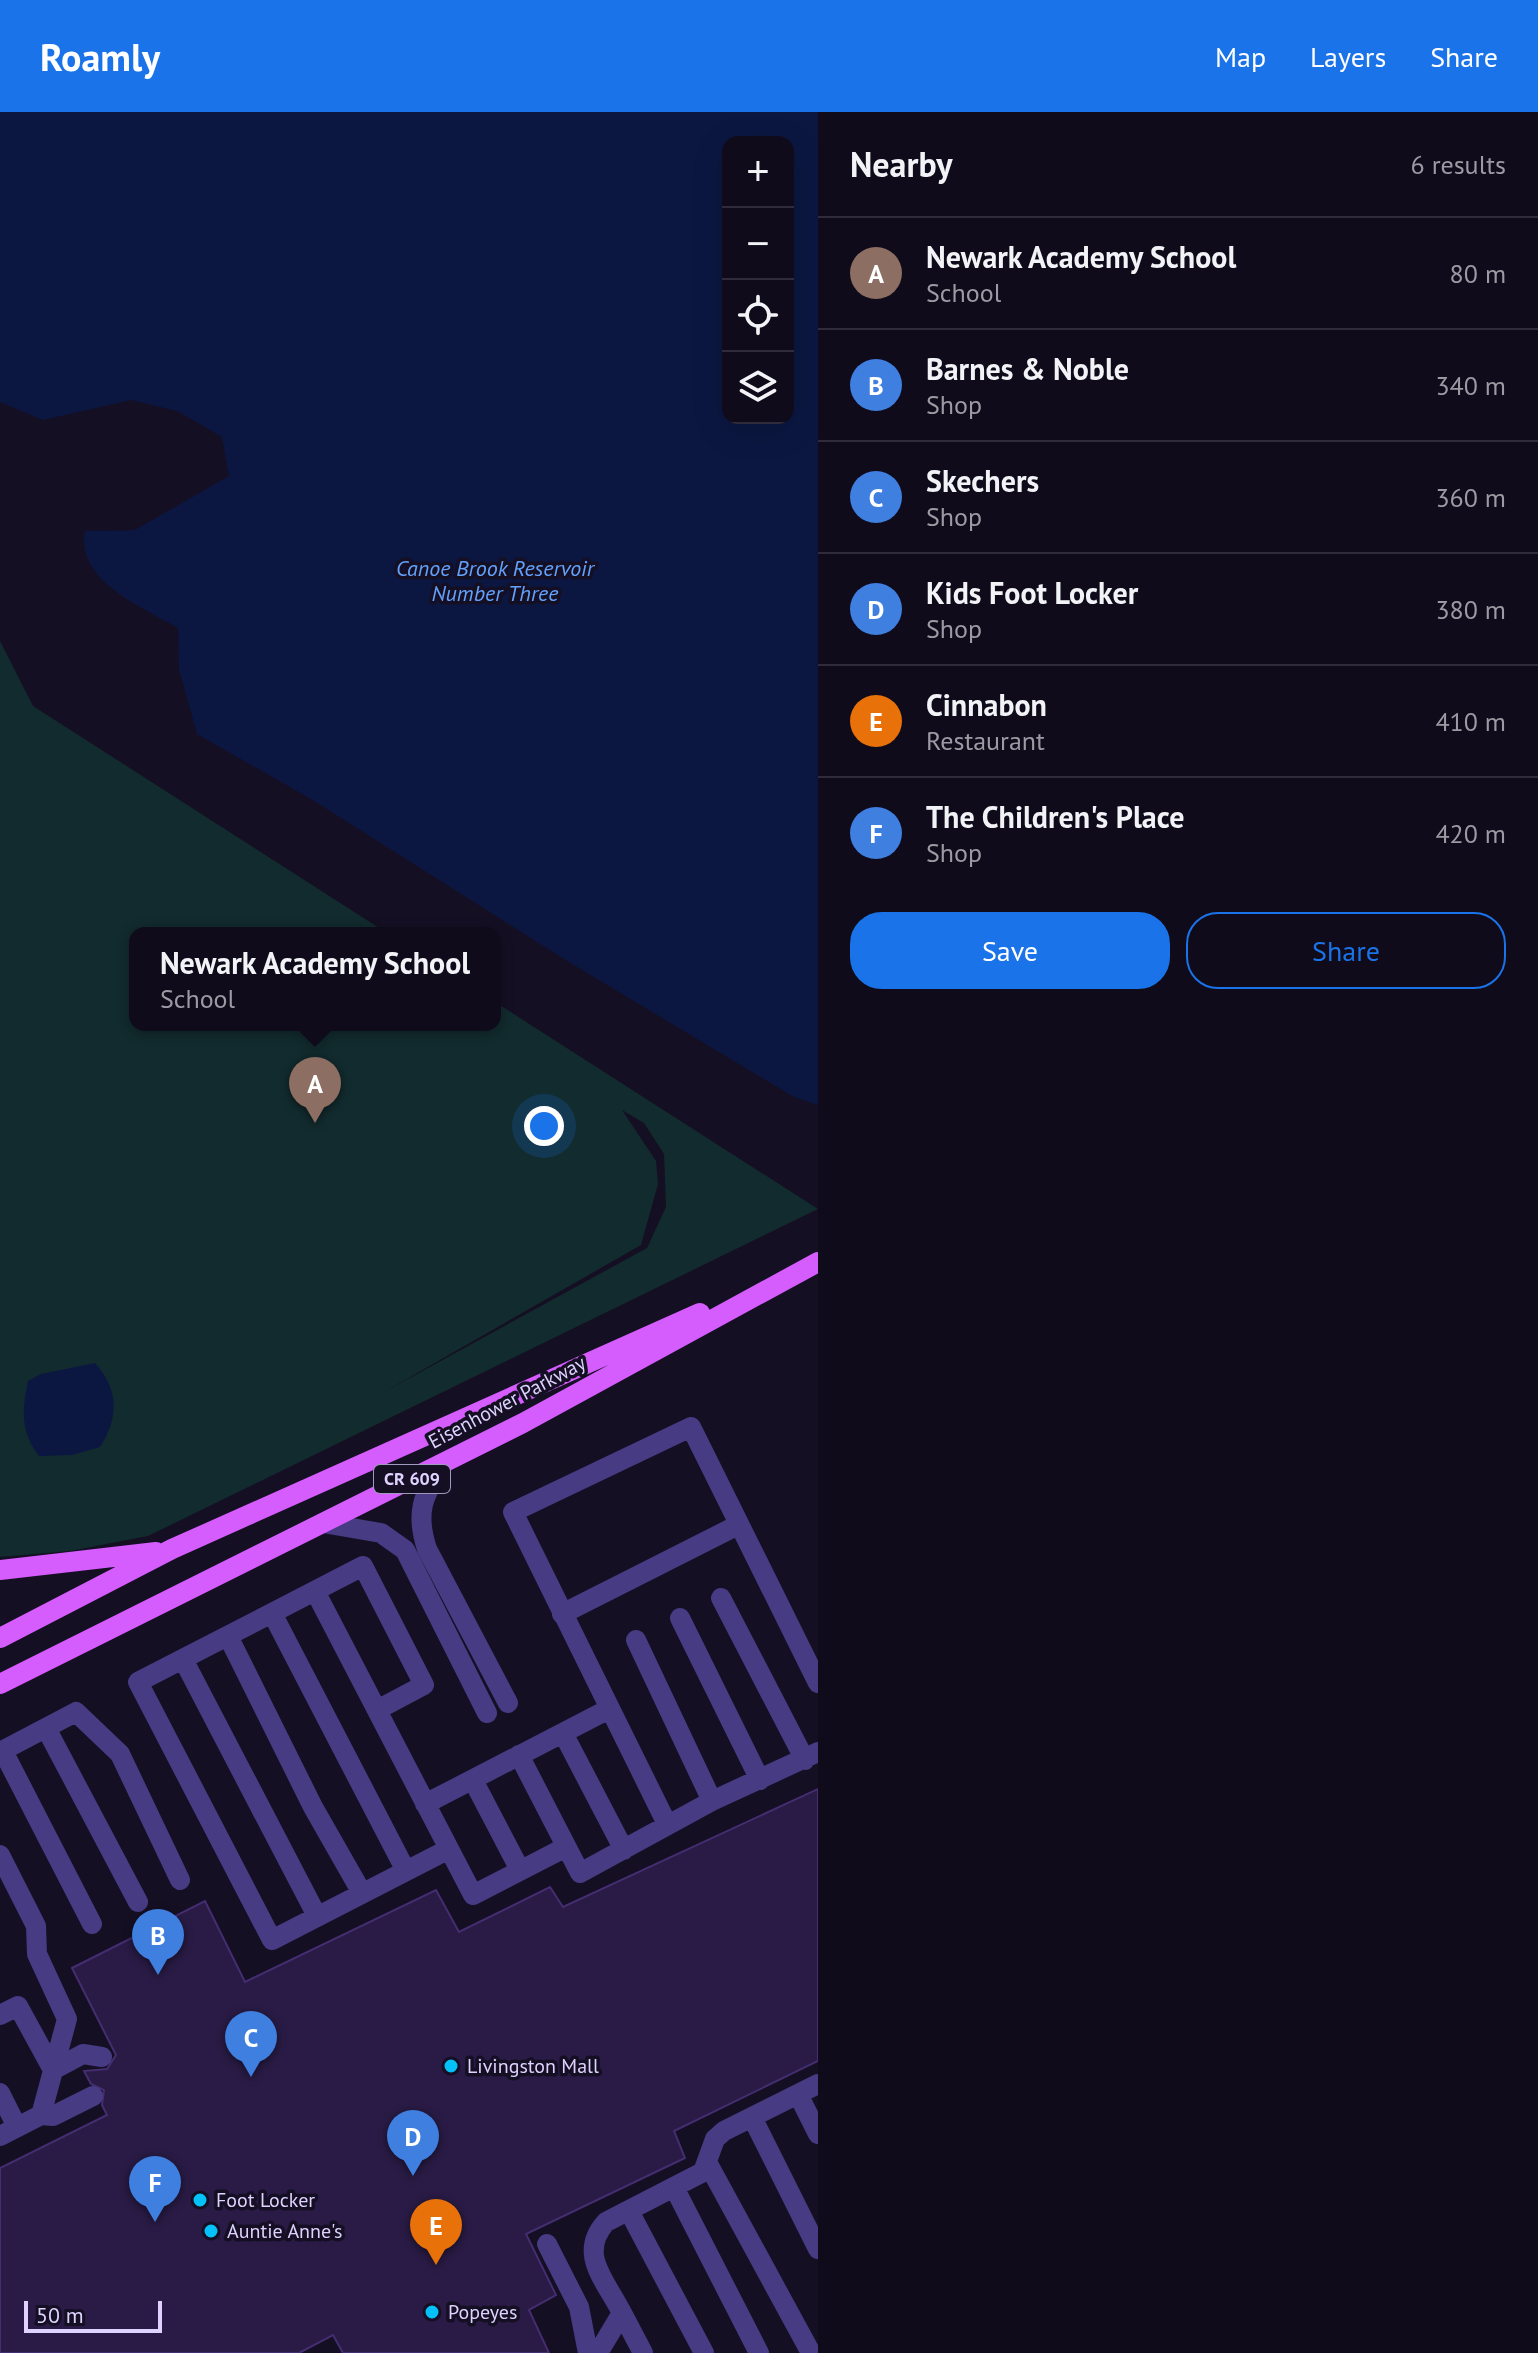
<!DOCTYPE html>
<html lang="en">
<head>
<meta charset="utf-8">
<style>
  body { margin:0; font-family:"PT Sans",sans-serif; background:#191424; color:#f1f3f6 }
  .controls { position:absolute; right:24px; top:24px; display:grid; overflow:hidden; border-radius:16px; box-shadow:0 8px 32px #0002 }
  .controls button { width:72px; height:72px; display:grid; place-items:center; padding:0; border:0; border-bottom:2px solid #302b3a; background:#100b1b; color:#f1f3f6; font:40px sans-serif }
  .scale { position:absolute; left:24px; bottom:20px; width:138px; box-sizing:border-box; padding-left:8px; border:4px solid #ddd3fe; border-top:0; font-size:22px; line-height:28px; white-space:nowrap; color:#ddd3fe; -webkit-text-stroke:6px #150f24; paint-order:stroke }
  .you { position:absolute; left:544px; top:1014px; width:28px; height:28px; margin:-20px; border:6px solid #fff; border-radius:50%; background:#1a73e8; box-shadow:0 0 0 12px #1a73e833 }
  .badge { display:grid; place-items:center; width:52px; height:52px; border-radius:50%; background:#1a73e8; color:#fff; font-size:26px; font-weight:700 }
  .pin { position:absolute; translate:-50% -66px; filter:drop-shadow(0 2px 4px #0008) }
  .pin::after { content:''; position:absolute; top:42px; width:28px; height:24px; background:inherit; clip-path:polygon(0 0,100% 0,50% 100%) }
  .popup { position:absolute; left:129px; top:815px; width:372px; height:104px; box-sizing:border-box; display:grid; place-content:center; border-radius:16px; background:#100b1b; filter:drop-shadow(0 2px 6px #0005); font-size:26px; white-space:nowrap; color:#9c9ba3 }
  .popup b { font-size:30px; color:#f1f3f6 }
  .popup::after { content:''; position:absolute; left:50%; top:100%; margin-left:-16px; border:16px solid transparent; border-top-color:#100b1b }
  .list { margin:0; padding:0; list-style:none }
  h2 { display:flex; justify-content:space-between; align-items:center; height:104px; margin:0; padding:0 32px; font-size:34px }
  h2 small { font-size:26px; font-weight:400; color:#9c9ba3 }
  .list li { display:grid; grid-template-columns:52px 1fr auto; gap:24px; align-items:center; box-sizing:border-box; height:112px; padding:0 32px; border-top:2px solid #302b3a }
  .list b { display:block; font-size:30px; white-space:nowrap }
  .list p { margin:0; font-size:26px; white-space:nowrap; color:#9c9ba3 }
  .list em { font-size:26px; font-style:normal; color:#9c9ba3 }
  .actions { display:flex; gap:16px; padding:24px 32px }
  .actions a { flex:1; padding:18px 0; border:2px solid #1a73e8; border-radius:32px; text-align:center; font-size:28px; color:#1a73e8 }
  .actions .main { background:#1a73e8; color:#fff }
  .icon { flex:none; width:44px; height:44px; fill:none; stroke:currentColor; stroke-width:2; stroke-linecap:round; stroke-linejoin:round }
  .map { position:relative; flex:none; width:818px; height:2241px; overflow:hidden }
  header { display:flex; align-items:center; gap:48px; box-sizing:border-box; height:112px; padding:0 40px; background:#1a73e8; color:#fff }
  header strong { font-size:38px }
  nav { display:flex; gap:44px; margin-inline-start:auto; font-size:28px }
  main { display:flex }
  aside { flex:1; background:#100b1b }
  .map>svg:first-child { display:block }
</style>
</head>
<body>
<header>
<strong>Roamly</strong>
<nav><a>Map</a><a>Layers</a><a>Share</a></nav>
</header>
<main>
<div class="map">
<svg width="818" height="2241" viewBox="0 0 818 2241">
  <rect width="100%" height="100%" fill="#150f24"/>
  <path fill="#122b2e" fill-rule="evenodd" d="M0,529L33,594L387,821H135V913H495V890L818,1097L148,1424L70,1439L0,1445ZM622,998L644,1011L664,1042L666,1095L647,1136L384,1280L641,1133L658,1072L656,1049Z"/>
  <path fill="#0b1741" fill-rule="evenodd" d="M0,0H818V993L794,985L564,847L311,687L197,622L179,557L178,516C143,495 75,469 85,419L135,418L229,364L222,325L177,299L131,288L43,308L0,290ZM728,30H788V306H728Z
    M95,1251C119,1277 119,1306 100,1335L72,1343L39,1344C20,1320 22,1297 28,1269L41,1262Z"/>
  <path fill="#291b45" stroke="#442d71" stroke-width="2" d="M818,1677V1949L674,2019L685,2046L526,2122L556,2183L529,2198L549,2241H343L333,2223L299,2241H0V2056L107,2003L102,1993L104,1978L91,1972L84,1959L107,1957L116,1943L72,1856L205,1789L245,1870L436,1778L459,1820L550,1775L563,1795Z"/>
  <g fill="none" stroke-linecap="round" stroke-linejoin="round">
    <path stroke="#473b83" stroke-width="20" d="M442,1352C423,1385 415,1400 427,1437L508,1591
      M323,1411L381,1421L405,1438L487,1601
      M315,1479L473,1783L566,1735
      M721,1486L805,1648
      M272,1501L406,1759
      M562,1502L738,1413
      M680,1506L760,1668
      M228,1524L313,1695L362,1781
      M636,1528L712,1689
      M183,1547L317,1804
      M377,1598L424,1573L363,1454L138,1570L272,1828L449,1737
      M46,1616L138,1790
      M563,1621L624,1738
      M3,1639L92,1812
      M0,1640L76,1600L120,1642L180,1768
      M519,1643L580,1761L712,1689L818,1640
      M473,1668L520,1758
      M425,1692L609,1597
      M667,1712L513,1400L691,1315L818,1571
      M0,1743L36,1814L37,1842L67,1907L41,2003L0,2024
      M0,1903L18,1894L53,1958L83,1942L102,1945
      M0,1981L17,2015
      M798,1982L818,2022
      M41,2003L53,2004L93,1984
      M752,2005L818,2137
      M707,2050L811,2241
      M675,2077L759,2241
      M629,2099L704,2241
      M547,2132L579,2195L588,2241
      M622,2201L643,2241
      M598,2241L622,2201C606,2169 577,2142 606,2110L703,2060L715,2027L724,2019L818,1972"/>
    <path stroke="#d55cfd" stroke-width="20" d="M0,1458L156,1440
      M0,1526L172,1437L700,1201
      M0,1572L523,1311L818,1150"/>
  </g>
  <g fill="#04c1f9" stroke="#150f24" stroke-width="3">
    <circle cx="451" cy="1954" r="8"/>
    <circle cx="200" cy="2088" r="8"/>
    <circle cx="211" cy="2119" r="8"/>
    <circle cx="432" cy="2200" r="8"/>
  </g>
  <g text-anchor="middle" stroke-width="7" stroke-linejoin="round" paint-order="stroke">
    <rect fill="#150f24" stroke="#a198bd" stroke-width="2" x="374" y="1353" width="76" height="28" rx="6"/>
    <g font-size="18" font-weight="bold" fill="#ddd3fe">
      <text x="412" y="1373">CR 609</text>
    </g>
    <g font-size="20" fill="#ddd3fe" stroke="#150f24">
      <text transform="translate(507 1290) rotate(-28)" y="7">Eisenhower Parkway</text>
    </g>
    <g font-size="20" fill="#ddd3fe" stroke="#150f24" text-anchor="start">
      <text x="467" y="1961">Livingston Mall</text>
      <text x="216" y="2095">Foot Locker</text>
      <text x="227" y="2126">Auntie Anne's</text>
      <text x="448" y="2207">Popeyes</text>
    </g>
    <g font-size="22" font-style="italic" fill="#62a1fd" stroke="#150f24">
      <text x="495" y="464">Canoe Brook Reservoir<tspan x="495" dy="25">Number Three</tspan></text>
    </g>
  </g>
</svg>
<div class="controls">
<button>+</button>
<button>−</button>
<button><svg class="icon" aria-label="locate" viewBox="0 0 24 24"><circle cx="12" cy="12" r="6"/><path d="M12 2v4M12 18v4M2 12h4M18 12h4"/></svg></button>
<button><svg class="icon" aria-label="layers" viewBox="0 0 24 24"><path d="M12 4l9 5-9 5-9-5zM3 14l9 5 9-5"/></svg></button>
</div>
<div class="scale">50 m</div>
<div class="you"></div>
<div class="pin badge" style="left:315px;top:1011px;background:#8d6e63">A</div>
<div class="popup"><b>Newark Academy School</b>School</div>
<div class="pin badge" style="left:158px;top:1863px;background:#3f7fe0">B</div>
<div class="pin badge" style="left:251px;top:1965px;background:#3f7fe0">C</div>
<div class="pin badge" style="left:413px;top:2064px;background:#3f7fe0">D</div>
<div class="pin badge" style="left:436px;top:2153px;background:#e8710a">E</div>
<div class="pin badge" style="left:155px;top:2110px;background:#3f7fe0">F</div>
</div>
<aside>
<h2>Nearby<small>6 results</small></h2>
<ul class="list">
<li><span class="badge" style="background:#8d6e63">A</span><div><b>Newark Academy School</b><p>School</p></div><em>80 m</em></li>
<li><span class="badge" style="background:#3f7fe0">B</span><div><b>Barnes &amp; Noble</b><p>Shop</p></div><em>340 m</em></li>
<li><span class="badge" style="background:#3f7fe0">C</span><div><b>Skechers</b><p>Shop</p></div><em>360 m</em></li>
<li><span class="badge" style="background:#3f7fe0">D</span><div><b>Kids Foot Locker</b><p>Shop</p></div><em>380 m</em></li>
<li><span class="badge" style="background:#e8710a">E</span><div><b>Cinnabon</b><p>Restaurant</p></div><em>410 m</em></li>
<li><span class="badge" style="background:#3f7fe0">F</span><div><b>The Children's Place</b><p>Shop</p></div><em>420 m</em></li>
</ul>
<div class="actions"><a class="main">Save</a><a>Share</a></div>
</aside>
</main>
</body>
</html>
